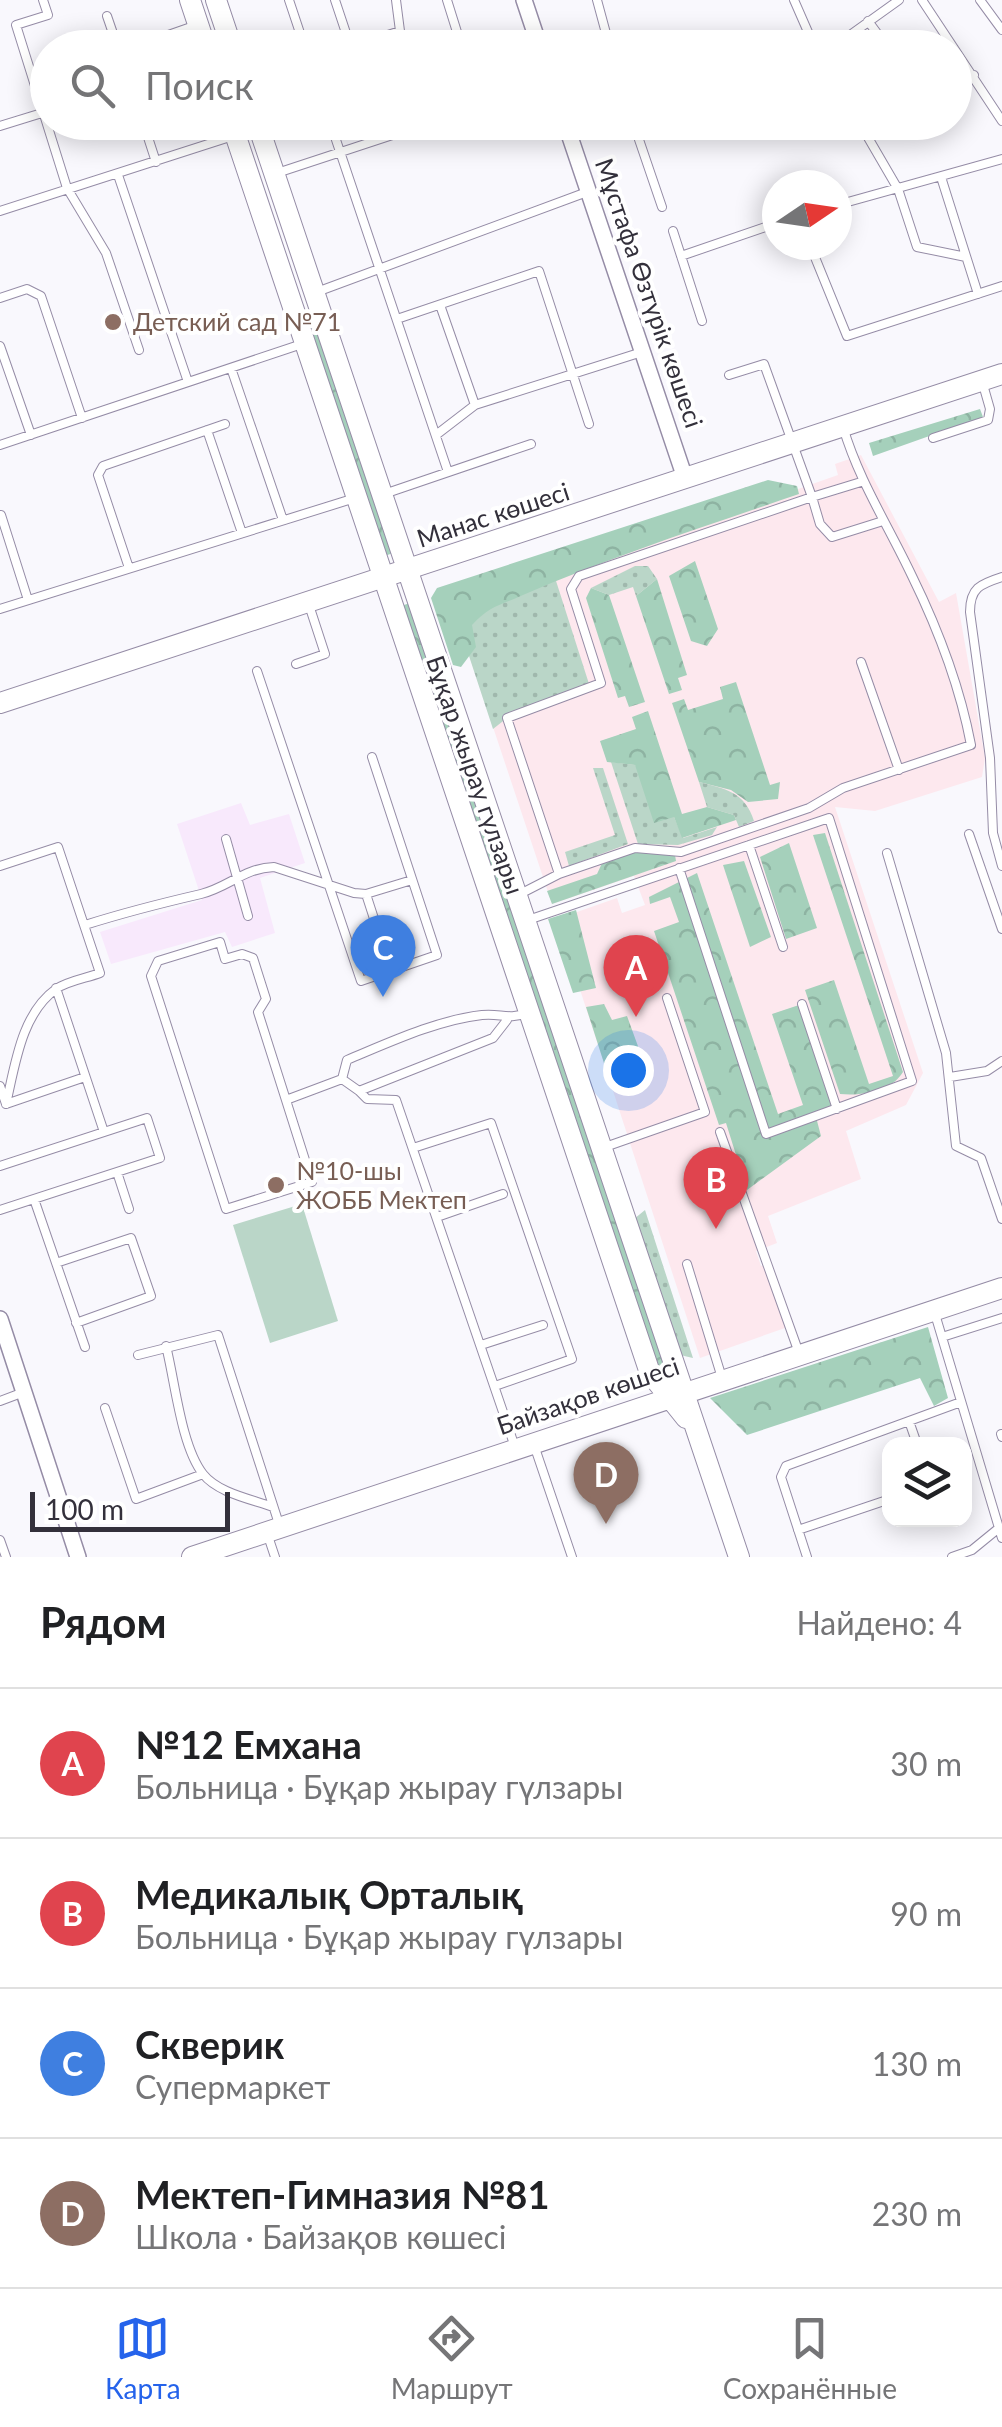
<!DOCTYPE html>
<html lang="ru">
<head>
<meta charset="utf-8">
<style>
  body { margin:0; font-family:Lato,sans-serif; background:#f6f6f6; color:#202124 }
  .controls { position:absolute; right:30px; bottom:30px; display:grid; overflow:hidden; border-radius:20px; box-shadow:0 5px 25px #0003 }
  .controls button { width:90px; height:90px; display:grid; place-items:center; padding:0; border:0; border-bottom:2px solid #e0e0e0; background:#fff; color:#202124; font:50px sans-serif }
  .compass { position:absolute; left:762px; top:170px; width:90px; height:90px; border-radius:50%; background:#fff; box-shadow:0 5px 25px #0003; rotate:77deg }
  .scale { position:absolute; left:30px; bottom:25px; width:200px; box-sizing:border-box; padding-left:10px; border:5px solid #33303b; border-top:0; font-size:28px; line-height:35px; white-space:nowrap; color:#33303b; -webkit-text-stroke:8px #fff; paint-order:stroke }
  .you { position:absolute; left:628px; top:1070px; width:35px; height:35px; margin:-25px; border:8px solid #fff; border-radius:50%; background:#1a73e8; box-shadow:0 0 0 15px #1a73e833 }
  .badge { display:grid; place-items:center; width:65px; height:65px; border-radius:50%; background:#2563eb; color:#fff; font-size:32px; font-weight:700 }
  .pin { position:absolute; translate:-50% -82px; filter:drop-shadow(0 2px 5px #0008) }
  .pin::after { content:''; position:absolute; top:52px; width:35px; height:30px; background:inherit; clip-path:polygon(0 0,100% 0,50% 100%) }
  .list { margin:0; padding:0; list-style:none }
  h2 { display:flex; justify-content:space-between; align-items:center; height:130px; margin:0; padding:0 40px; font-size:42px }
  h2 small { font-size:32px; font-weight:400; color:#757577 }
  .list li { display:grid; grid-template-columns:65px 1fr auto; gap:30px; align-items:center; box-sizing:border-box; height:150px; padding:0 40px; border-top:2px solid #e0e0e0 }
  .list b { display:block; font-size:38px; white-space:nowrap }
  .list p { margin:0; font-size:32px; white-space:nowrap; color:#757577 }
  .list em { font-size:32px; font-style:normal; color:#757577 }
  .icon { flex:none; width:55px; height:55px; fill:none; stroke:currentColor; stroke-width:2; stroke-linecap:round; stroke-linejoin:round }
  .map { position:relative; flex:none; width:1002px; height:1557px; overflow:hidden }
  .search { position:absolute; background:#fff; box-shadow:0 5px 25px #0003; left:30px; right:30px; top:30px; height:110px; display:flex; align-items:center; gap:25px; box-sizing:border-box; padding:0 35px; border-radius:55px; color:#757577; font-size:38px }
  .sheet { height:730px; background:#fff }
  nav { display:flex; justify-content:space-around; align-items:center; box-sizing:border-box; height:140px; border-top:2px solid #e0e0e0; background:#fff; font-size:28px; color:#757577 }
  nav a { display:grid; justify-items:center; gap:5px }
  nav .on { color:#2563eb }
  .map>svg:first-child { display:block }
</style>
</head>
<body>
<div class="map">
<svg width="1002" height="1557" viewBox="0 0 1002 1557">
  <defs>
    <pattern id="grass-dots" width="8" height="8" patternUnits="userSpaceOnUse" patternTransform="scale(2.5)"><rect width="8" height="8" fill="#bad6c8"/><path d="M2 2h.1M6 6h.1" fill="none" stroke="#a0b8ad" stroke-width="1.8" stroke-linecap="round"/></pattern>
    <pattern id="forest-crowns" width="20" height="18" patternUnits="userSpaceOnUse" patternTransform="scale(2.5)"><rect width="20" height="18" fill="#a5d0bb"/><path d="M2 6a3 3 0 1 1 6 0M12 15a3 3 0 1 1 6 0" fill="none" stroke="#8eb3a2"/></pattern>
  </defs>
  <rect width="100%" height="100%" fill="#f9f8fd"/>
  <path fill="#f8e9fc" d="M241,803L250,825L289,814L305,863L260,878L275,933L232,947L225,932L111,964L100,932L202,900L177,824Z"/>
  <path fill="#fde8ee" d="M861,455L939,602L956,593L985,758L982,777L875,811L835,807L923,1073L906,1105L846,1131L861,1179L768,1216L777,1243L756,1251L761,1266L765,1265L785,1328L700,1358L557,919L617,898L622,913L645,905L634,876L552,904L448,592L781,495L838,475L835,464Z"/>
  <path fill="url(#grass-dots)" d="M549,559L590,687L507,718L493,729L448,592Z
    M635,566H648L657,579L636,596L633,587L609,595L591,588Z
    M611,762L635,765L674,817L683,838L717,827L712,835L678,845L638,844Z
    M593,768H603L628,844L569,866L565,852L615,835Z
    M699,782C726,789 745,792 754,821L739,827L734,815L707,807Z
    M645,1210L693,1358L680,1355L634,1219Z"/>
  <path fill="url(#forest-crowns)" d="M313,311L393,553L382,557L302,314Z
    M980,409L983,417L873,456L869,443Z
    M768,480L797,486L799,494C706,526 613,556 523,595C501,605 489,606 472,625L476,647L461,667L453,665L431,598L437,588Z
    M695,561L718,629L707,646L691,641L669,576Z
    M657,579L687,675L678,678L682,690L669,694L636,596Z
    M591,588L609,595L645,702L629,707L625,696L618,698L586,598Z
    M410,603L668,1366L656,1371L398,607Z
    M736,682L770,785L780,782L778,799L748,802L731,790L699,782L672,703L684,699L688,710L723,699L720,687Z
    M648,711L682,814L707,807L734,815L736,820L682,838L674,817L654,823L635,765L607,762L600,741L636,729L632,717Z
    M825,833L903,1072C891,1092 861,1096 840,1094L805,990L834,980L869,1084L893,1076L813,835Z
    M789,843L817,928L786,939L760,857Z
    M637,851L675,855L676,861L552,904L547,891L597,874L603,861Z
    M744,861L771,937L750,947L723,865Z
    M697,873L778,1114L803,1105L772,1014L802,1004L837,1109L816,1117L821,1136L747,1190L726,1123L719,1125L654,931L679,922L670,897L650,904L649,897Z
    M576,910L596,988L573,993L548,919Z
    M604,1004L612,1020L627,1016L651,1082L612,1088L586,1007Z
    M928,1327L948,1398L934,1406L920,1378L747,1435L710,1398Z"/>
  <path fill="#bad6c8" d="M302,1204L338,1321L270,1343L233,1225Z"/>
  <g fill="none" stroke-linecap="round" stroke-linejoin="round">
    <defs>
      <path id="service" d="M43,0L48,15L16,25L67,188L106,253L139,350
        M289,0L305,48
        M335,0L351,48
        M447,0L462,48
        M597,0L610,48
        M794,0L815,48
        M922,0L1002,121
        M980,0L1002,30
        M107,16L118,48
        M868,21L888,48
        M351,47L400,31L396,0
        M131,48L194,26
        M832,48L899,0
        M954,82L974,75
        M47,86L48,85
        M143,122L156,162
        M330,122L448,472
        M633,122L662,207
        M859,122L898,189L917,247L966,257
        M0,126L42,113
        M570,136L612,122
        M274,174L432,122
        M118,175L188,382
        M941,177L978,294
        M837,205L1002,159
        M0,211L233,136
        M673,231L702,321
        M810,245L847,336L1002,286
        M681,256L777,223
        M314,293L587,192
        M0,298L27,289L41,296L82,418
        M397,319L539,271L589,424
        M0,346L31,435
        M231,368L283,520
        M475,405L642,352
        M207,430L242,533
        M436,435L475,405L440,305
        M933,438L988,420L990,409L982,381
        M0,445L305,343
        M861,482L812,497L820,524L832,537L883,521
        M384,494L531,444
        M1,515L28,600
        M129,568L98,475L103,466L225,424
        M1002,577C980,584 970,588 970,612L990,758L993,833L1002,866
        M0,609L355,498
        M861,662L899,770
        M296,664L325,654L308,602
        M257,671L361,981L437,955L372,757
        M969,834L1002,929
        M226,839L248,916
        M749,845L783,947
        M887,853L946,1053L956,1146L981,1158L1002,1219
        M0,866L58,847L100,973C87,978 67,981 56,989C21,1014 15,1066 6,1104
        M559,874L507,718L601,683L571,589L579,576L812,497L764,364L729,375
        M366,894L391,971
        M520,894L559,874L635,848L681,852L809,808L843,788L971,745C960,687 938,629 912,576C888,525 859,481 843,427
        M528,920L829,818L912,1081L766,1134L679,868
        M85,925C123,913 162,903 201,894C229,887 244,868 274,867L354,893L366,894L412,880
        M220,942L225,959L242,954L253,958L266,999L258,1012L312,1182L226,1209L151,976L158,961Z
        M56,988L104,1132
        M802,1004L837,1109
        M507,1020L493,1038L359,1091L342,1079L347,1060C388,1043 437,1020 482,1015C501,1013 507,1020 528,1013
        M950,1077L987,1071L1002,1061
        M0,1086L6,1104L85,1077
        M359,1091L367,1099L396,1100L515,1447
        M286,1100L342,1079
        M720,1132L799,1353
        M605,1147L705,1112L667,998
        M413,1148L491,1123L572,1359L495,1386
        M0,1166L147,1118L160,1158L0,1210
        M117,1172L129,1209
        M34,1199L85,1347
        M437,1217L503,1194
        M56,1263L131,1238L151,1296L76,1323
        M687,1264L722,1378
        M935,1314L1002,1538
        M942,1337L1002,1318
        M481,1345L543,1325
        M166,1346C175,1381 181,1446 203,1474C218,1493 251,1499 273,1507
        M138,1355L218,1335L280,1527
        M0,1401L24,1392
        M105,1408L136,1499L203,1474
        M909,1421L917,1444
        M1001,1434L1002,1437
        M534,1445L572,1557
        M798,1530L890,1499
        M268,1536L275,1557
        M0,1540L6,1557
        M807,1557L781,1477L786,1466L961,1402
        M952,1557L972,1550L999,1528"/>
      <path id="minor" d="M524,0L540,48
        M565,122L685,478
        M0,1319L78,1557"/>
      <path id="tertiary" d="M190,0L206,48
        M216,0L232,48
        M231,122L650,1373L686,1418
        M257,122L739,1557
        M0,703L1002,374
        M192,1557L1002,1288"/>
    </defs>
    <use href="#service" stroke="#958ca6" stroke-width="10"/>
    <use href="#minor" stroke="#958ca6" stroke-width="18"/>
    <use href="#tertiary" stroke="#958ca6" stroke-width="22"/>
    <use href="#service" stroke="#fff" stroke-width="8"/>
    <use href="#minor" stroke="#fff" stroke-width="15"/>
    <use href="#tertiary" stroke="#fff" stroke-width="20"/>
  </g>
  <g fill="#8d6e63" stroke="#fff" stroke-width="4">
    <circle cx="113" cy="322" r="10"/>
    <circle cx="276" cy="1185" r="10"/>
  </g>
  <g text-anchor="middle" stroke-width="8" stroke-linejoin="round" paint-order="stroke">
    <g font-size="25" fill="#33303b" stroke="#fff">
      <text transform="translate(649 293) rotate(71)" y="9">Мұстафа Өзтүрік көшесі</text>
      <text transform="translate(493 515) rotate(-18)" y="9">Манас көшесі</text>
      <text transform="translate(475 775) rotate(71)" y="9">Бұқар жырау гүлзары</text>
      <text transform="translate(588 1396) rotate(-19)" y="9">Байзақов көшесі</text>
    </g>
    <g font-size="25" fill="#785e54" stroke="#fff" text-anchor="start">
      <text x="133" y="331">Детский сад №71</text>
      <text x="296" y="1180">№10-шы<tspan x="296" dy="29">ЖОББ Мектеп</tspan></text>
    </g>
  </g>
</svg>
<div class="controls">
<button><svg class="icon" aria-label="layers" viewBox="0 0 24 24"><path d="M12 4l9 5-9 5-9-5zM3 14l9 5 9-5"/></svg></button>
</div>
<svg class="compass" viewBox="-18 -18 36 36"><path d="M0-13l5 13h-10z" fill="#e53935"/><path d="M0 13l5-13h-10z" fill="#757577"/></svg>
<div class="scale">100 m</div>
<div class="you"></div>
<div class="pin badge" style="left:636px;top:1017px;background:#e0444e">A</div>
<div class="pin badge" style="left:716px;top:1229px;background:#e0444e">B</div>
<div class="pin badge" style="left:383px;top:997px;background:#3f7fe0">C</div>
<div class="pin badge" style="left:606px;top:1524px;background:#8d6e63">D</div>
<div class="search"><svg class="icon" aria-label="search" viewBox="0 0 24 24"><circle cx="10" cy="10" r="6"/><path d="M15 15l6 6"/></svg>Поиск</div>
</div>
<section class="sheet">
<h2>Рядом<small>Найдено: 4</small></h2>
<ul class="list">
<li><span class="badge" style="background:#e0444e">A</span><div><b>№12 Емхана</b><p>Больница · Бұқар жырау гүлзары</p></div><em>30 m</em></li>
<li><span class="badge" style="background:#e0444e">B</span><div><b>Медикалық Орталық</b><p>Больница · Бұқар жырау гүлзары</p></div><em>90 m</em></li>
<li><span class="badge" style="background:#3f7fe0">C</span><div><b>Скверик</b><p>Супермаркет</p></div><em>130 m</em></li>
<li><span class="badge" style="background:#8d6e63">D</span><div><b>Мектеп-Гимназия №81</b><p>Школа · Байзақов көшесі</p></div><em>230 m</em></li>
</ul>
</section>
<nav>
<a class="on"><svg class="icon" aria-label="map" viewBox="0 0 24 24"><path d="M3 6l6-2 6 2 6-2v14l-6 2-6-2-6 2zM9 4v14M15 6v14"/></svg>Карта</a>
<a><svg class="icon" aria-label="directions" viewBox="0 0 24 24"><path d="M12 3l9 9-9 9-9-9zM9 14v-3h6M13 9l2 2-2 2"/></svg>Маршрут</a>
<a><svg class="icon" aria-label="saved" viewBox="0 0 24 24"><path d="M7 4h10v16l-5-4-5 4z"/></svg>Сохранённые</a>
</nav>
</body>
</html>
